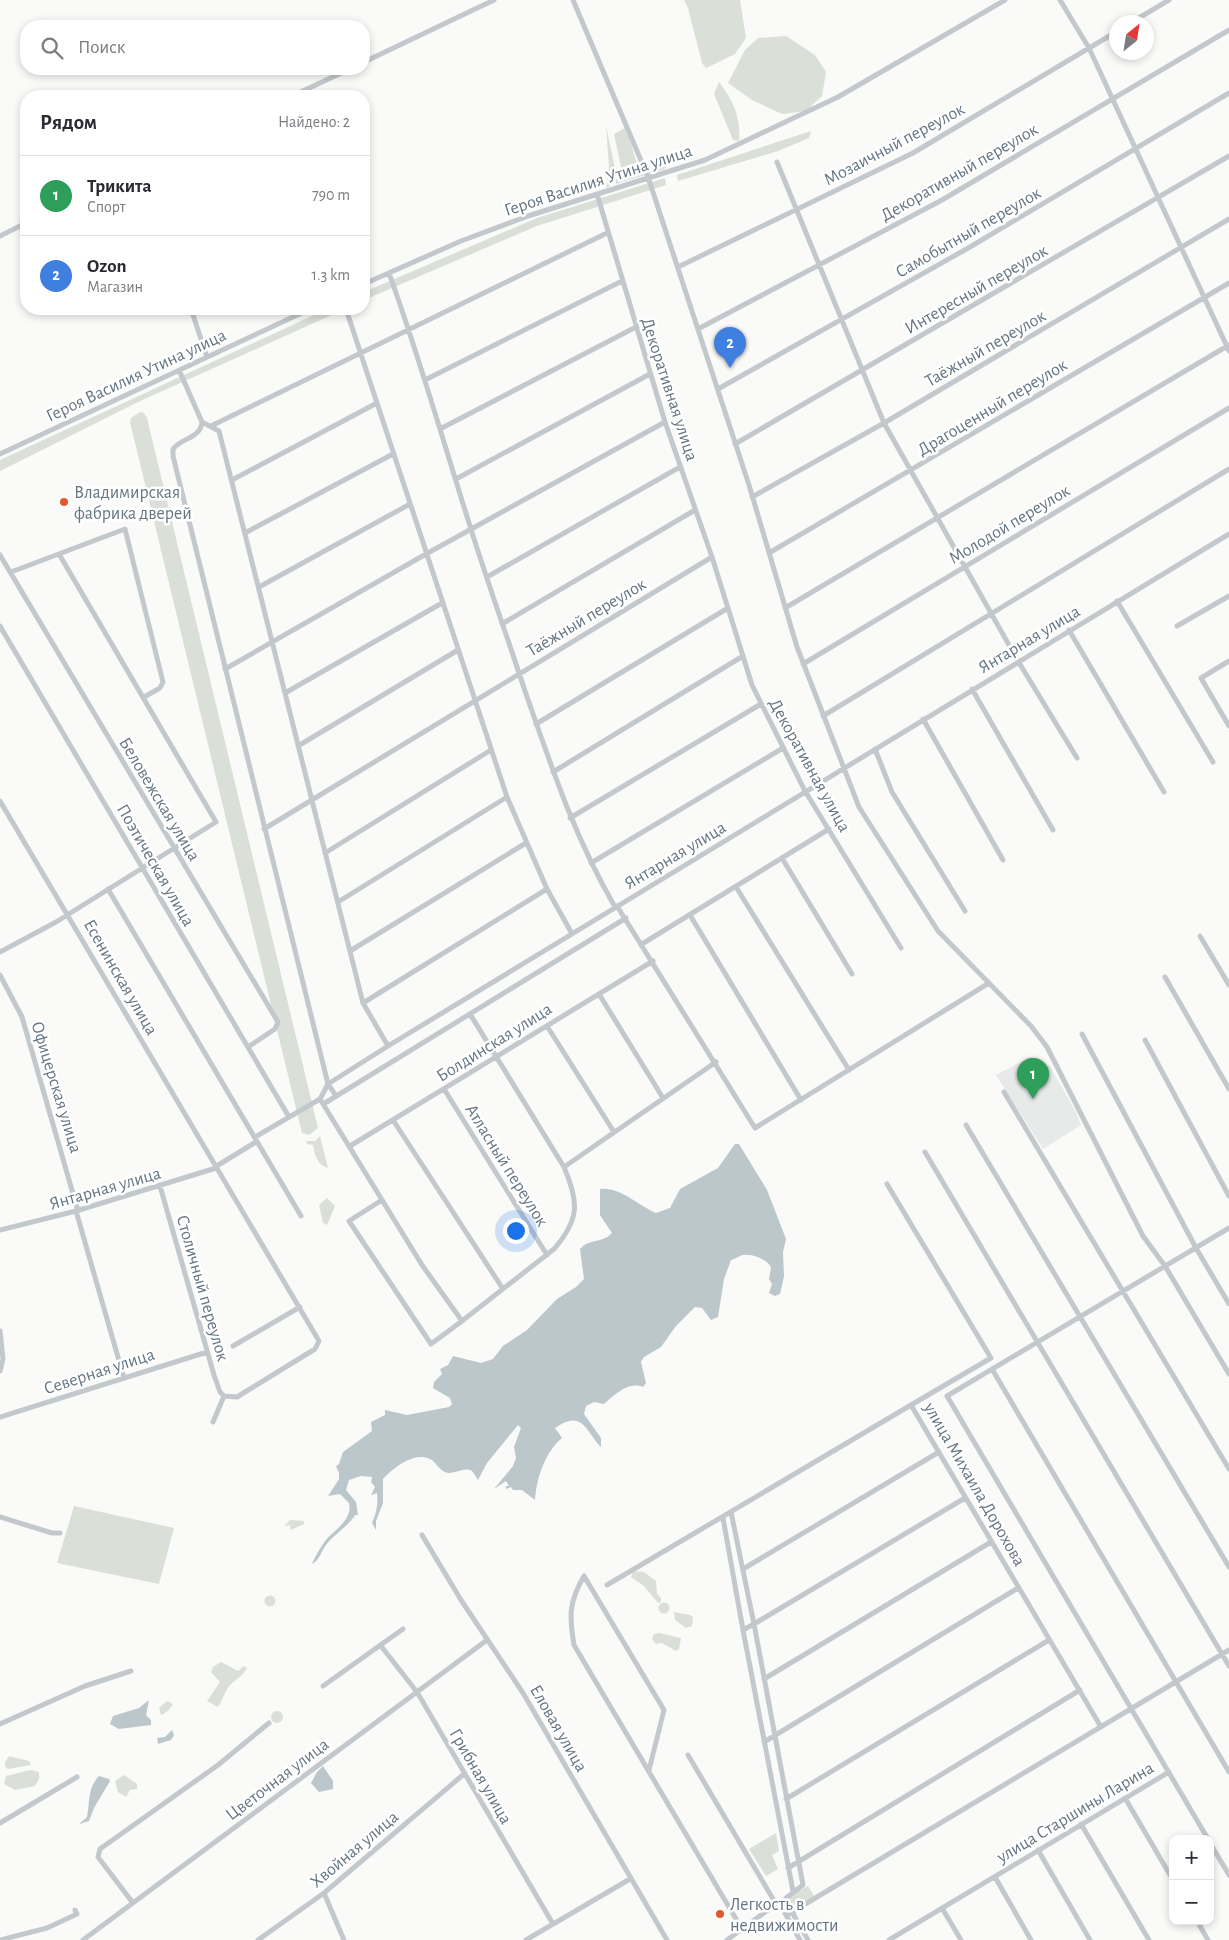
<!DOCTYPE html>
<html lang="ru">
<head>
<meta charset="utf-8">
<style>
  body { margin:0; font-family:"Alegreya Sans",sans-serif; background:#f2f2f3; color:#2b2b33 }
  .controls { position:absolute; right:15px; bottom:15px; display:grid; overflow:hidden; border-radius:10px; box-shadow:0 2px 8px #0003 }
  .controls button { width:45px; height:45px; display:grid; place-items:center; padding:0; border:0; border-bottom:1px solid #e1e1e2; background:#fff; color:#2b2b33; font:25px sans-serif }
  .compass { position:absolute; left:1109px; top:15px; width:45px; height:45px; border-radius:50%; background:#fff; box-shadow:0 2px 8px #0003; rotate:30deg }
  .you { position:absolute; left:515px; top:1230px; width:18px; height:18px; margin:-12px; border:4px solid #fff; border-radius:50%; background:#1a73e8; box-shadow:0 0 0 8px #1a73e833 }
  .badge { display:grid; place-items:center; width:32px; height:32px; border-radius:50%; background:#ea580c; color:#fff; font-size:16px; font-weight:700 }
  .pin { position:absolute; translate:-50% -41px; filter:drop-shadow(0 1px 2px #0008) }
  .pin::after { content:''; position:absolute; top:26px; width:18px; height:15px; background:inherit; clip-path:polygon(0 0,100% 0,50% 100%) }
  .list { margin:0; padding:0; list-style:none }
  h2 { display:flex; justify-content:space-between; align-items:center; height:65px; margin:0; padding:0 20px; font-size:21px }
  h2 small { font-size:16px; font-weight:400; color:#7c7c81 }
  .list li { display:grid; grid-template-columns:32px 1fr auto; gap:15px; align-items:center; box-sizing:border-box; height:80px; padding:0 20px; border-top:1px solid #e1e1e2 }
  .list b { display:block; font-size:19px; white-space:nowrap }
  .list p { margin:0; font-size:16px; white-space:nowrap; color:#7c7c81 }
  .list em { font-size:16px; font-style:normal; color:#7c7c81 }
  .icon { flex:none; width:28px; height:28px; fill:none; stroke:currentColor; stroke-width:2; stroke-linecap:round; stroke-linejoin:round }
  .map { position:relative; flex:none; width:1229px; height:1940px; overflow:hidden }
  .search { position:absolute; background:#fff; box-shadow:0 2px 8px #0003; left:20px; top:20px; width:350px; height:55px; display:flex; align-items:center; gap:12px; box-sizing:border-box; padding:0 18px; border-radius:20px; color:#7c7c81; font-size:19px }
  .panel { position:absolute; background:#fff; box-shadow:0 2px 8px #0003; left:20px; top:90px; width:350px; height:225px; border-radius:20px }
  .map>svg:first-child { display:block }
</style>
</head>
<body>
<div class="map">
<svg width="1229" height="1940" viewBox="0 0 1229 1940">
  <rect width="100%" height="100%" fill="#fafaf8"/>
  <path fill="#e8e9e9" d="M1030,1057L1037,1071L1049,1065L1076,1112L1081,1125L1043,1149L996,1075Z"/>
  <path fill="#dadfd7" d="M684,0H740L746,38L735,54L706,68L702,63L688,8Z
    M786,36L815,55L826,72L822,96L806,111L782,114L752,100L728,83L745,50L758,38Z
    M719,82C733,100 741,117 739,141L733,140L714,94Z
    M606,126L616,173L610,186L606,188L609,166Z
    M625,128C633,141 633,164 644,173L663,165L666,166L665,169L616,184V180L619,179L621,167L614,134Z
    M811,131L809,138L778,151L678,181L677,175Z
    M665,178L666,185L537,226L364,300V292L537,218Z
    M327,309H345L138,402L0,471V460Z
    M140,412L144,413L147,418L318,1128L309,1135L302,1133L130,422L131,418Z
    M320,1136L328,1168C317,1165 315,1155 313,1145L307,1144L306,1141H315Z
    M327,1198L335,1206L327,1225L323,1223L319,1205Z
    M74,1506L174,1528L159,1584L57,1563Z
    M290,1520L304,1521V1524L291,1530L290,1525L284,1526Z
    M633,1571L644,1572L656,1581L657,1594L661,1598V1602L658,1603L644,1586L631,1577Z
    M264.5 1601a5.5 5.5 0 1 1 11 0a5.5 5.5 0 1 1-11 0Z
    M658.5 1608a5.5 5.5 0 1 1 11 0a5.5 5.5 0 1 1-11 0Z
    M674,1612L690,1615L693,1617L692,1626L686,1628L675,1620Z
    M659,1633L681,1638L679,1649L676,1651L662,1643L656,1644L652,1639L654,1634Z
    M221,1662L238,1671L244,1666L247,1668C241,1678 237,1678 230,1685C224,1692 223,1700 218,1707L207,1701L220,1682L211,1672L213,1667Z
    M167,1701L173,1704L168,1711L161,1715L159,1708Z
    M271 1717a6 6 0 1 1 12 0a6 6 0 1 1-12 0Z
    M9,1756L29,1761L31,1765L8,1769L5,1767V1762Z
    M30,1770L39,1772V1779L35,1786L15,1790L4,1784L6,1776Z
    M124,1775L137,1784V1789L130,1790L126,1797L118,1792L115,1781Z
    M776,1833L779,1851L772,1855L778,1869L766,1876L749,1849Z
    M808,1886L814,1896L792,1908L788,1901L790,1896Z"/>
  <path fill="#bbc7cb" d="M735,1144H739L767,1190L786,1239L783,1252L784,1276L780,1294L775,1296L769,1293L772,1284L769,1279L771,1268C768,1259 752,1254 743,1255C739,1256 735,1259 731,1260L724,1279L718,1317L711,1320L702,1308L695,1307L676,1326L661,1347L644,1357L641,1362L646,1383L643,1387C629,1381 614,1395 604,1404L594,1402L586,1406L584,1414L601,1438V1447C586,1432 583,1408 555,1428L562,1438C545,1452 536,1479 535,1500L522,1490H513L511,1487L506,1489V1486H509L506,1481L494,1489L513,1466L516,1458L514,1447L521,1428L518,1425L487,1463L478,1480C476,1478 475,1474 472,1471C464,1466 453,1476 445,1472C439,1470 436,1462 430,1459C414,1451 393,1468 383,1479V1503L376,1521V1530L372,1523C377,1512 378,1504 377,1493L371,1495L375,1487L371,1482L372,1477L361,1476L349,1480L346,1490L356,1502L358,1515H355C347,1528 335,1533 326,1545C321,1551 320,1560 312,1564C314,1558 321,1547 325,1541C334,1530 353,1520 349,1503L340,1494L328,1496L339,1479V1473L336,1466L339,1464L343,1452L372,1431L371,1422L385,1415V1410L407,1415L449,1407L452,1404L450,1398L433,1388L434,1382L442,1374L440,1369L448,1365L453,1356L481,1363L493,1359L503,1346L527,1330L557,1299L576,1287L584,1279L580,1249C589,1238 602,1244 612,1233L600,1215V1189C621,1187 637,1205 656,1213L670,1208L680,1189L718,1168Z
    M149,1700L146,1715L151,1720V1725L119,1729L110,1724L113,1716L139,1708Z
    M172,1730L174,1735L171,1740L158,1744L157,1738L165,1737Z
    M323,1766L333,1781V1789L319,1792L311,1783L317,1772Z
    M99,1776L109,1779L110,1781L94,1808L89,1821L79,1824L87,1817C90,1803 87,1788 99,1776Z"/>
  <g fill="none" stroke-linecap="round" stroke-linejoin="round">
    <path stroke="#c3c8cc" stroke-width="5" d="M573,0L648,177L749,485L797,647L859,807L938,931L1031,1026L1047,1047L1143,1236L1165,1266L1229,1374
      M1060,0L1089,48L1229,351
      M1132,22L1169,0
      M364,62L494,0
      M292,96L350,69
      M777,162L884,423L1018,661L1077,758
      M597,194L665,422L712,557L752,685L805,791L901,948
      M0,236L26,223
      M678,267L913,153L1116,32
      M389,273C419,356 443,441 470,526C487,581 507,636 525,691C552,768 574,836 615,907
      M364,284L461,241L528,216L705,160L838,97L1005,0
      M191,309L207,357
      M346,309L507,797L547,889L571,932
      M698,329L942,200L1229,30
      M179,370L202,422C201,438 181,438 173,449V456L328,1084L336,1096
      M425,380L622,281
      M718,389L970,247L1229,93
      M202,422L219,431L363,1003L388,1046
      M211,426L607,233
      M440,429L636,327
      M735,444L1229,156
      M0,454L310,309
      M456,479L650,374
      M232,480L377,403
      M752,497L884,423L1229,219
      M245,533L393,454
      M769,553L1229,283
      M0,555L278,1022L275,1029L248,1047
      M11,572L125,529L163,682L160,688L144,697
      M487,577L680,467
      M259,587L410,504
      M1117,601L1213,762
      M785,608L1229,345
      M502,624L695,510
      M0,626L289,1117
      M1177,626L1229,596
      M1069,630L1164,792
      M1229,661L1201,678L1229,726
      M803,664L1229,408
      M225,669L426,554L665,422
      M972,689L1053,830
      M285,693L442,603
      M823,716L1229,469
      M923,719L1003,860
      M536,724L728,608
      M298,746L458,650
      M875,749L892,792L965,911
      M553,772L743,656
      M0,801L319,1341L315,1349L237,1397L224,1396
      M570,818L761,704
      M264,829L712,557
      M325,853L491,750
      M782,858L852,974
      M591,863L783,748
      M736,887L849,1070
      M108,889L301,1216
      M338,902L507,797
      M617,906L755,1128L989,983
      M690,915L801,1100
      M1200,936L1229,985
      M642,944L829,829
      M350,951L526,843
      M0,952L56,922L216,822L59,554
      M0,975L22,1017L78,1211
      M1165,977L1229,1089
      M599,994L663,1098
      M363,1003L547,889
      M547,1026L614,1132
      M1082,1034L1196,1248L1229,1304
      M1145,1040L1229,1196
      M444,1089L547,1255
      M1004,1092L1229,1469
      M320,1099L422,1265L462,1321L554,1249C580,1219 579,1202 564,1167L470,1014
      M325,1103L626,918
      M393,1120L503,1289
      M966,1125L1229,1567
      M255,1137L320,1099L328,1084L388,1046L1229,534
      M350,1146L653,961
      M925,1152L1229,1666
      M215,1167L256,1142
      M564,1167L716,1062
      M887,1184L991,1358L911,1405L1101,1727
      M160,1186L214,1375L220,1392L224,1396
      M382,1200L349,1221L431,1344L462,1321
      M76,1211L124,1378
      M0,1230L76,1211L216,1168
      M0,1331L3,1359L0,1371
      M233,1346L300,1307
      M992,1369L1229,1772
      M0,1417L207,1352
      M213,1422L224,1396
      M731,1512L754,1624L965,1498
      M0,1517L52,1533H60
      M723,1518L743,1630
      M422,1535L461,1600L523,1693L667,1940
      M743,1569L939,1452
      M607,1585L911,1405
      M381,1646L417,1692L553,1924
      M764,1679L991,1542
      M323,1686L403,1629
      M0,1724L85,1686L131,1671
      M764,1742L1018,1588
      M688,1755L776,1904
      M649,1770L664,1710L584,1576C569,1602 569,1615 574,1645L742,1929
      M1125,1798L1173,1880
      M786,1799L1049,1640
      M0,1823L77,1777
      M1081,1824L1149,1940
      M1208,1839L947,1396L1229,1228
      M1210,1843L1229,1875
      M1038,1850L1090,1940
      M788,1868L1080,1690
      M995,1877L1031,1940
      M793,1891L743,1630L754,1624L803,1885L786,1898L792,1912L1229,1650
      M324,1893L344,1940
      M133,1903L98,1857L100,1849L218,1765L269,1723
      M942,1908L961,1940
      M789,1914L792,1912L808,1940
      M1197,1921L1208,1940
      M0,1940L47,1928L77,1914L75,1910
      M83,1940L487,1640
      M258,1940L324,1893L464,1774
      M526,1940L630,1879
      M727,1940L776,1904L781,1906L800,1940
      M889,1940L1169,1772"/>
  </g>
  <g fill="#e4572e" stroke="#fff" stroke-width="2">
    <circle cx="64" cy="502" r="5"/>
    <circle cx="720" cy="1914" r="5"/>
  </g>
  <g text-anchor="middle" stroke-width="5" stroke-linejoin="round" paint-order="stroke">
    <g font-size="18" fill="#657683" stroke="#fff">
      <text transform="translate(894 144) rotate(-28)" y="6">Мозаичный переулок</text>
      <text transform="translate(959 172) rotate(-30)" y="6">Декоративный переулок</text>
      <text transform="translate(598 180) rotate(-18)" y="6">Героя Василия Утина улица</text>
      <text transform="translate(968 232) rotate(-30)" y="6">Самобытный переулок</text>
      <text transform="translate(976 289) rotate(-30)" y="6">Интересный переулок</text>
      <text transform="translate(985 348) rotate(-30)" y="6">Таёжный переулок</text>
      <text transform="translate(136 375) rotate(-25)" y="6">Героя Василия Утина улица</text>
      <text transform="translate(670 389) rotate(72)" y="6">Декоративная улица</text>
      <text transform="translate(992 407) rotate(-31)" y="6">Драгоценный переулок</text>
      <text transform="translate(1009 524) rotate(-31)" y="6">Молодой переулок</text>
      <text transform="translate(586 617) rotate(-31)" y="6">Таёжный переулок</text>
      <text transform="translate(1029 639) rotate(-31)" y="6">Янтарная улица</text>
      <text transform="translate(810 765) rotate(61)" y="6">Декоративная улица</text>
      <text transform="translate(160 799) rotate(59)" y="6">Беловежская улица</text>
      <text transform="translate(675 855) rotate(-31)" y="6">Янтарная улица</text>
      <text transform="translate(156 865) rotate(60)" y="6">Поэтическая улица</text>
      <text transform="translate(121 977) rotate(60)" y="6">Есенинская улица</text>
      <text transform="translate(494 1042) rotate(-32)" y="6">Болдинская улица</text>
      <text transform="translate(57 1087) rotate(73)" y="6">Офицерская улица</text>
      <text transform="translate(507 1165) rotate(58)" y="6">Атласный переулок</text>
      <text transform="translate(105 1188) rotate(-16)" y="6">Янтарная улица</text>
      <text transform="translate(203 1288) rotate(74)" y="6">Столичный переулок</text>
      <text transform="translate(99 1371) rotate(-18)" y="6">Северная улица</text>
      <text transform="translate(975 1484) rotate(60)" y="6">улица Михаила Дорохова</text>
      <text transform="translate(559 1728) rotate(60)" y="6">Еловая улица</text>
      <text transform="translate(481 1776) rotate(60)" y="6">Грибная улица</text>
      <text transform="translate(277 1779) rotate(-37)" y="6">Цветочная улица</text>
      <text transform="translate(1075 1812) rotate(-31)" y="6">улица Старшины Ларина</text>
      <text transform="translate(354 1849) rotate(-40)" y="6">Хвойная улица</text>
    </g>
    <g font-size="18" fill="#657683" stroke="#fff" text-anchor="start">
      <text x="74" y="498">Владимирская<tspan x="74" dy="21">фабрика дверей</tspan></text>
      <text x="730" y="1910">Легкость в<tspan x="730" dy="21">недвижимости</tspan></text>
    </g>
  </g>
</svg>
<div class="controls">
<button>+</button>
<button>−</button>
</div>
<svg class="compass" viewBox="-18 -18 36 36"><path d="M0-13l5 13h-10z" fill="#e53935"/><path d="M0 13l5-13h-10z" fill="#7c7c81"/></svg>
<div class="you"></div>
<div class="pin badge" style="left:1033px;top:1099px;background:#2e9e5b">1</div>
<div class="pin badge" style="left:730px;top:368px;background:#3f7fe0">2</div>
<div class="search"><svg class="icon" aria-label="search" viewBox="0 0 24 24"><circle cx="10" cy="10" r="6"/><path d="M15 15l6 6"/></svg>Поиск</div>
<section class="panel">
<h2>Рядом<small>Найдено: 2</small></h2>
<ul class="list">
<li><span class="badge" style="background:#2e9e5b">1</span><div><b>Трикита</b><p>Спорт</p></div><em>790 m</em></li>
<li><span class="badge" style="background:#3f7fe0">2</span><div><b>Ozon</b><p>Магазин</p></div><em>1.3 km</em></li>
</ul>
</section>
</div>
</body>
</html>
